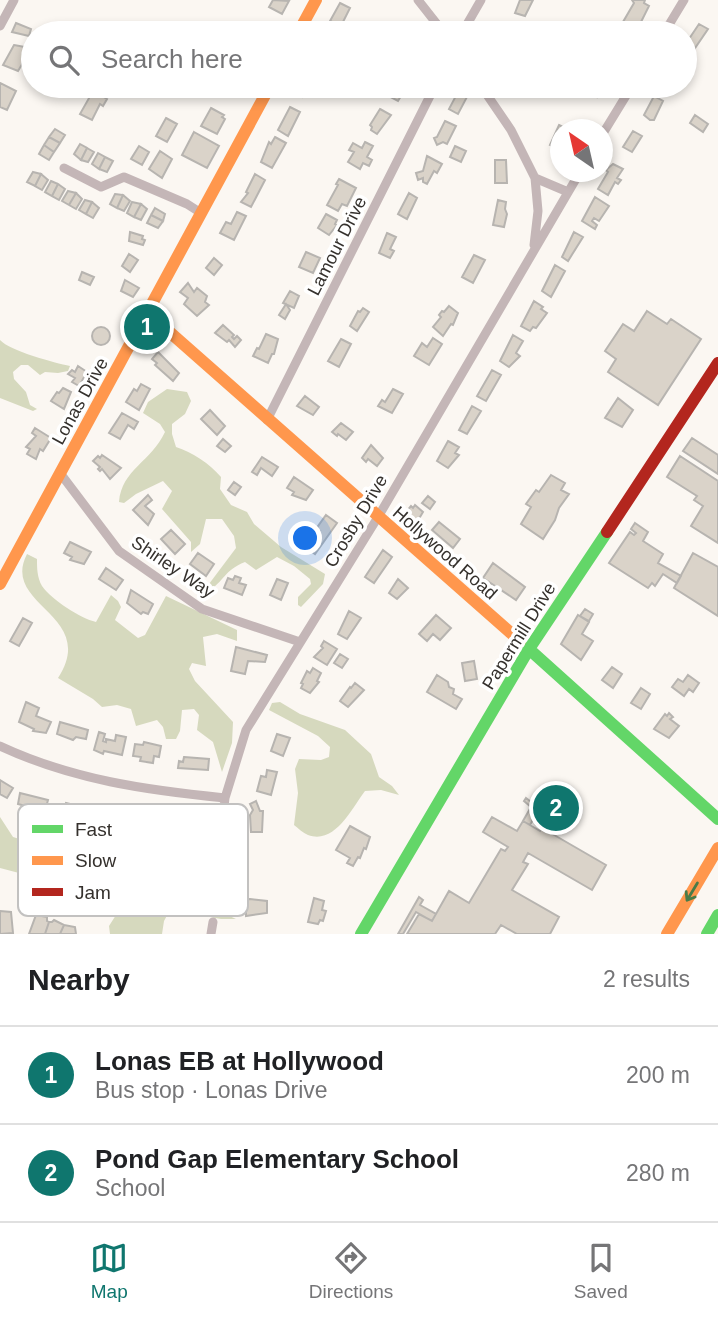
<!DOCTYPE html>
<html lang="en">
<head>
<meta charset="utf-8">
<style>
  body { margin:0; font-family:Arial,sans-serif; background:#f6f6f6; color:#202124 }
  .compass { position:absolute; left:550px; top:119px; width:63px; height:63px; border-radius:50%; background:#fff; box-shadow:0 4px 10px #0003; rotate:326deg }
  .you { position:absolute; left:306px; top:539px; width:24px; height:24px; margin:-18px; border:5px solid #fff; border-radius:50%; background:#1a73e8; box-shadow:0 0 0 10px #1a73e833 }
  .badge { display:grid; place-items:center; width:46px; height:46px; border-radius:50%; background:#0f766e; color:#fff; font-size:23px; font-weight:700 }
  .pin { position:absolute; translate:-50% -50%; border:4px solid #fff; box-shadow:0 2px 7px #0006 }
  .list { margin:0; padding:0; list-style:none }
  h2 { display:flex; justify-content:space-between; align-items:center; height:91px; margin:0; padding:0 28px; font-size:30px }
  h2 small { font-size:23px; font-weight:400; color:#757577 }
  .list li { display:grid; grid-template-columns:46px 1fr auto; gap:21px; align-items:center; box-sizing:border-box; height:98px; padding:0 28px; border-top:2px solid #e0e0e0 }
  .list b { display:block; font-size:26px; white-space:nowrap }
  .list p { margin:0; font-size:23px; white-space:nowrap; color:#757577 }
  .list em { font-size:23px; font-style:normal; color:#757577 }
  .icon { flex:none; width:38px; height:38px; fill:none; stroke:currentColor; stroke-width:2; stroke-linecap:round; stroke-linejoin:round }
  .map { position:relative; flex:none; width:718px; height:934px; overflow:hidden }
  .search { position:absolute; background:#fff; box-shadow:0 4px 10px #0003; left:21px; right:21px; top:21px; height:77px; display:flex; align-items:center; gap:18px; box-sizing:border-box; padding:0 24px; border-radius:38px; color:#757577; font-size:26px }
  .sheet { height:287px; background:#fff }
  nav { display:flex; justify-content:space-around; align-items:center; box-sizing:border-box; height:98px; border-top:2px solid #e0e0e0; background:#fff; font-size:19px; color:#757577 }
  nav a { display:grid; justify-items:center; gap:4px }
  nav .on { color:#0f766e }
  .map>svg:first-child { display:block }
</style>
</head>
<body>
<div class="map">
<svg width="718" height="934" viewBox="0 0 718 934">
  <rect width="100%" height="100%" fill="#fbf7f2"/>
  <path fill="#d6d9be" d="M0,340C10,351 55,363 70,366L68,371L58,373L45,372L40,375L28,365H21L13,372L14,379L26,392L30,405L37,409L33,411L0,398Z
    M167,389L187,392L191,401L185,414L172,424V434L176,447C192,452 210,464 221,477L220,489L231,505L247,512L254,524L281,547L325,574L323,584L301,607L298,605V597L311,584L310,579L294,566L277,557L256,570L245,562C224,570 224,582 208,591L209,584L236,548L234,536L222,519H206L200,544L191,552V542L162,509L172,491L163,481L136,494L124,503L119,502C122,469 151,462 165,432L160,424L143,413L148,402Z
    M27,554L37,559C37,568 37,577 42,586C52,600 80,618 96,622L111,595L118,601L121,607L115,620L138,638L145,635L166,596L237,630V641L217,634L203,637L206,666L192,663L189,669L195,681L233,722L232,743L222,772L213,742L197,730L199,715L194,709L182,710L180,731L176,739H166L163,727L157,720L136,726L131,709L117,705L102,707L93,699L58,678C99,614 0,606 27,554Z
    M280,702L300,714L345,730L371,754L379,777L392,786L399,795L381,790L365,791C352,808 335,845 308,835C303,833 298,828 294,825L298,793L295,769L299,759L321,760L329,757L330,747L318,736L269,710L272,703Z
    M0,817L13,837L53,849L104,844L119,849L134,846L135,833L141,823L147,826L153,844L167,851L184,852L158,866L156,882C167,893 177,902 193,907C207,912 222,911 236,919H221L170,910L164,921L162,934H110L109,926L116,915L114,898L0,868Z"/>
  <path fill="#dad3c9" stroke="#b7b4b0" stroke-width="2" d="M273,0L289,1L282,14L269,7Z
    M520,0H533L525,16L515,13Z
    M632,0H645L644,3L649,6L637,30L623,22L634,3Z
    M340,3L350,8L341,26L330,21Z
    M16,23L31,29L29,36L12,32Z
    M699,24L708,29L693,51L685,45Z
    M14,45L25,47L23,54L27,56L18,71L3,65Z
    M0,83L16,91L7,110L0,107Z
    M296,86H309L302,97L292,92Z
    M387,86L391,88L392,86H407L398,101L383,93Z
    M582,86H604L597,97Z
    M459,90L468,95L458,114L449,109Z
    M93,91L107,99L103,106L100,104L92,120L80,114Z
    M654,96L663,101L654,120H650L644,115Z
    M290,107L300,112L288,136L278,130Z
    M211,108L224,115L222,117L225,119L217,134L201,126Z
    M380,109L391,115L377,134L371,130L372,127L370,125Z
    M695,115L708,124L703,132L690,123Z
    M166,118L177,124L167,142L156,136Z
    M445,121L456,126L447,144L443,142L437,145L434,138L437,137Z
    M559,125L569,130H560V152H556V147L550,145Z
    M55,129L65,135L60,143L49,137Z
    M633,131L642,136L632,152L623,147Z
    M194,132L219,146L207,168L182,155Z
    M49,137L60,143L54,152L44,145Z
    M275,137L286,143L272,168L261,162L269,142L271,144Z
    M365,142L373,146L367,157L372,160L369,166L363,163L360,169L348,162L354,152L349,150L353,143L362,148Z
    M80,144L87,148L81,160L74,154Z
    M44,145L54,152L49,160L39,154Z
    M139,146L149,152L142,165L131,159Z
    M455,146L466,151L461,162L450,157Z
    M87,148L94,152L88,162L81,160Z
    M160,151L172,159L162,178L149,169Z
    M98,153L105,157L99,169L92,164Z
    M427,156L442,164L437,173L434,171L427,184L423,182V178L418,180L416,173L423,171Z
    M105,157L113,161L107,172L99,169Z
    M495,160H506L507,183H495Z
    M613,164L623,169L617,178L621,180L618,184L615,182L608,195L598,189L608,172L606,170Z
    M33,172L41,174L35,186L27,182Z
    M41,174L48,180L42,190L35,186Z
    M255,174L265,180L251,207L241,202L248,193L246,192Z
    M339,179L356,188L347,206L342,204L338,211L327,205L338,185L336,184Z
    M51,181L58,184L52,196L45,192Z
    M58,184L65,189L59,200L52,196Z
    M68,191L76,193L69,205L62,201Z
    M76,193L82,199L76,209L69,205Z
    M409,193L417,198L407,219L398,214Z
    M115,194L123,195L117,208L110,204Z
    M123,195L130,201L124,211L117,208Z
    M595,197L609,206L599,221L594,218L592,221L597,225L595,229L582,221Z
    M85,200L92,202L86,214L79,210Z
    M498,200L506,202L505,209L507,214L504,227L493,225Z
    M92,202L99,208L93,218L86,214Z
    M132,202L141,204L134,217L127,213Z
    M141,204L147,209L141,220L134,217Z
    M155,208L165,214L163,221L151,215Z
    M237,212L246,216L234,240L220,233L226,222L231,224Z
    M326,214L337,220L335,224L337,225L329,235L318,228Z
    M151,215L163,221L158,228L147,223Z
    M130,232L143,236L142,239L145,240L143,245L129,241Z
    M574,232L583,237L568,261L562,257Z
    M387,233L396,237L390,249L394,251L390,258L379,253Z
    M306,252L320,258L313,273L299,267Z
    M129,254L138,260L130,272L122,266Z
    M474,255L485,260L473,283L462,277Z
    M214,258L222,265L214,275L206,268Z
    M555,265L565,271L551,297L542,291Z
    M82,272L94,277L90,285L79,280Z
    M125,280L139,288L133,297L121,291Z
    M188,283L194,292L197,288L207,296L205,302L209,305L197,316L184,304L188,298L180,292Z
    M290,291L299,296L294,308L283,303Z
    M534,301L543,307L541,309L547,313L536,328L533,327L530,331L521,326Z
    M286,304L290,310L285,319L279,315Z
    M449,306L458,313L453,325L451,324L443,336L433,327L441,317L439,315L442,311L444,312Z
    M363,308L369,312L357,331L350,326L358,311L360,312Z
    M647,311L667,324L671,319L701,339L658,405L608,372L616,359L605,351L623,324L634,331Z
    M223,325L234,335L232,337L234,339L237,336L241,340L235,347L229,340L227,342L215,333Z
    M92 336a9 9 0 1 1 18 0a9 9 0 1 1-18 0Z
    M266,334L278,339L274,354H272L268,363L253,356L257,348L259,349Z
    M513,335L523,341L516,353L520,356L509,367L500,361Z
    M433,338L442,344L429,365L414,356L422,343L427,347Z
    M341,339L351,344L339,367L328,361Z
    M158,352L179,373L173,381L155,365L157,363L152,359Z
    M78,366L87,372L79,386L72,382L75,378L68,374L72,370L75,372Z
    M492,370L501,375L486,401L477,396Z
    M141,384L150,389L139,410L126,402L134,389L137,391Z
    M63,388L71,392L64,409L51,401L57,392L59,393Z
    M393,389L403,394L392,413L378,406L382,400L385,402Z
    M305,396L319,407L313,415L297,406Z
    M618,398L633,410L622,427L605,418Z
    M472,406L481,411L467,434L459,430Z
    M210,410L225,426L217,435L201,419Z
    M122,413L138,422L134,429L128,425L120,439L109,433Z
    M341,423L353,432L346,440L338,434L337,436L332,432Z
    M35,428L51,438L43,451L40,449L36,459L27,454L30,449L26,447L36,436L32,433Z
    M692,438L718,455V474L683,451Z
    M223,439L231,446L225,452L217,446Z
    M448,441L459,447L455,453L459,455L448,468L437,461Z
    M371,445L383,458L377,466L368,459L366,462L362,458Z
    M102,455L121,468L110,479L102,469L100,471L98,469L100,467L93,461L98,456L100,458Z
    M680,456L718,481V543L691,526L703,506L694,500L697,496L667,477Z
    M262,457L278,467L272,476L261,468L257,475L252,472Z
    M551,475L565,483L561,490L569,494L559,508L555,520L543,539L521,524L531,507L526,504L536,490L539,492Z
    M294,477L313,490L306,500L292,495L294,492L287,488Z
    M234,482L241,487L235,495L228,490Z
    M148,495L152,500L145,506L154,514L148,525L133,510Z
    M428,496L435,502L430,509L422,503Z
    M415,505L423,512L417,522L406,512L411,506L413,508Z
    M326,515L337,523L315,554L308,549L320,531L316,529Z
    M439,522L460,539L453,548L432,530Z
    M635,523L648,532L643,541L663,554L658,563L681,576L677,583L663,574L655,586L652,583L648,588L609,563L630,532L634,535L636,533L631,529Z
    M171,530L185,544L175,554L161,539Z
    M70,542L91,552L84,564L70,560L72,557L64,553Z
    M383,550L392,557L374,583L365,577Z
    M198,553L214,564L206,576L190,564Z
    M693,553L718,567V616L674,588Z
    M493,563L525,587L516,600L483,578Z
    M106,568L123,580L116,590L99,579Z
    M235,576L241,578L239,583L246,585L242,595L224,588L228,578L233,580Z
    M277,579L288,583L281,600L270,595Z
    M398,579L408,588L397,599L389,593Z
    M131,590L153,604L148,614L143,612L141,614L127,603Z
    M585,609L593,614L589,621L580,616Z
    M349,611L361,618L347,639L338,634Z
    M436,615L451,628L440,640L433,634L427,641L419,634Z
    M578,615L589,622L582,634L593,641L581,660L561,644Z
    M23,618L32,623L19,646L10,641Z
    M324,641L337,649L327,665L314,657L323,648L321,646Z
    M236,647L267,655L265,662L248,661L245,674L231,671Z
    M340,654L348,659L342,668L334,663Z
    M474,661L477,679L465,681L462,663Z
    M612,667L622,674L613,688L602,680Z
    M313,668L321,673L317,681L319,682L310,693L301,688L303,684L301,683L307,671L310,673Z
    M437,675L448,682L449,687L454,689L453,694L462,699L456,709L427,692Z
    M688,675L699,683L693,692L689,689L684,696L672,687L678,679L683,682Z
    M355,683L364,690L348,707L340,701L350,687L351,688Z
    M641,688L650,694L641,709L631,703Z
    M26,702L39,708L36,716L51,722L46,733L33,731L34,729L19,722Z
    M669,713L673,717L670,719L679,726L669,738L654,729L665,714L667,716Z
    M60,722L88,730L86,739L76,737L73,740L57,734Z
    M99,732L105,734L103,741L106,742V739L115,741L116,735L126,737L122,755L104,751L103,754L94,750Z
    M277,734L290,738L283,756L271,751Z
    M144,742L161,746L159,757L154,756L153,763L140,761L141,757L133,756L135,744L143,745Z
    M184,757L209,759L208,770L178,768L179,761L183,762Z
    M267,770L277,772L271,795L257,791L261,776L266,777Z
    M0,780L13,788L7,798L0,794Z
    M20,793L48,800L45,811L18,804Z
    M526,798L539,808L547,809V813L538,811L530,825L523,821L531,807L524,801Z
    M256,801L260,811H263L262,832H251L250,815L253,810L250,804Z
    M66,803L83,807L81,815L85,816L80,826L61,821Z
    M492,817L517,831L523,821L540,831L542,828L606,865L592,890L528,853L523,862L528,864L512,890L559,917L550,934H517L501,925L495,934H407L419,914L432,921L449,891L469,903L501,849L505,851L508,847L483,832Z
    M350,826L370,837L366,849L364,848L360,858L358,857L353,866L347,863L350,858L336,850Z
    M419,897L423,900L420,905L436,914L432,921L416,912L403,934H398Z
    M314,898L324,901L322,910L326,911L323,921L320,920L318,924L308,922Z
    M250,899L267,901V913L246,916V912H242V900Z
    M0,911L11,912L13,933L0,934Z
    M36,915L47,917V921L49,922L45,934H29Z
    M54,920L64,925L60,934H45L49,922H52Z
    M64,925L75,927L76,934H60Z"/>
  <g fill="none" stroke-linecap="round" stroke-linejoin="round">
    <path stroke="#c4b6b7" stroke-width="9" d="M418,0L444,33
      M0,26L14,0
      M462,33L481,0
      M664,33L684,0
      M481,86L511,130L535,178L568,192
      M602,135L632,86
      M64,168L101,187L124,177L187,204L201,213
      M534,245L538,211L535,178
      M267,420L435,86
      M60,473L119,551L202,609L300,642
      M0,746C73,780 146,790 225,798
      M212,906L225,798L246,730L378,517L580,172
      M211,934L213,922"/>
    <path stroke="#63d668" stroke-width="12" d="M520,641L718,819
      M361,934L529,649L607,532
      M707,934L718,915"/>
    <path stroke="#ff974d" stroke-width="12" d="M298,33L316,0
      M148,313L520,641
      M0,584L270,86
      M667,934L718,848"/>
    <path stroke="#b3261e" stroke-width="12" d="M607,532L718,363"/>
  </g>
  <defs><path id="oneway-shaft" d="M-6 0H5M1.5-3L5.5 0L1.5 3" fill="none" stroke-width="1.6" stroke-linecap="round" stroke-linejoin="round" transform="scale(1.75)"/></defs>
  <use stroke="#4a7b48" href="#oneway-shaft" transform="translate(692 892) rotate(121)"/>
  <g text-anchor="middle" stroke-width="7" stroke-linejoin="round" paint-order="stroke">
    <g font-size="18" fill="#35312d" stroke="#fff">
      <text transform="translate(337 246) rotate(-63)" y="6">Lamour Drive</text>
      <text transform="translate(80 401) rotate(-61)" y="6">Lonas Drive</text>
      <text transform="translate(356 521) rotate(-59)" y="6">Crosby Drive</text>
      <text transform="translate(445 553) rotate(41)" y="6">Hollywood Road</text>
      <text transform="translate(173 567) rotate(34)" y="6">Shirley Way</text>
      <text transform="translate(519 636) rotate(-58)" y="6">Papermill Drive</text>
    </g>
  </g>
  <rect x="18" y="804" width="230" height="112" rx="10" fill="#fff" stroke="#c2c1c0" stroke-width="2"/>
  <rect x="32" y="825" width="31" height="8" fill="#63d668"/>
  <rect x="32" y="856" width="31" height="9" fill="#ff974d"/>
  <rect x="32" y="888" width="31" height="8" fill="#b3261e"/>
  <g font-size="19" fill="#35312d">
    <text x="75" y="836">Fast</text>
    <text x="75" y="867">Slow</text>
    <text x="75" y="899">Jam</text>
  </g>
</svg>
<svg class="compass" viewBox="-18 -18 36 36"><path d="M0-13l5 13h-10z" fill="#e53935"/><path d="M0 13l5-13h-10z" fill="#757577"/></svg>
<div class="you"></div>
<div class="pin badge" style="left:147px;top:327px">1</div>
<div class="pin badge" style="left:556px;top:808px">2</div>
<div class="search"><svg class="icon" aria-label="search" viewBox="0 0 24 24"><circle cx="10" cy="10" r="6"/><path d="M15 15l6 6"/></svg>Search here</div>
</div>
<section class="sheet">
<h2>Nearby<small>2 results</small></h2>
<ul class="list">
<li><span class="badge">1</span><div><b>Lonas EB at Hollywood</b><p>Bus stop · Lonas Drive</p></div><em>200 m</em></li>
<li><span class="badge">2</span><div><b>Pond Gap Elementary School</b><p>School</p></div><em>280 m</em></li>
</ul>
</section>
<nav>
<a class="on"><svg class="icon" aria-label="map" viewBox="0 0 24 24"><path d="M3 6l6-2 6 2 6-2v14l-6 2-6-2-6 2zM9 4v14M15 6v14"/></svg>Map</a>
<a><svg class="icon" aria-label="directions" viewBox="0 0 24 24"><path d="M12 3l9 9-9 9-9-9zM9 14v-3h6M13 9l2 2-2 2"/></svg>Directions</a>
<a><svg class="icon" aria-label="saved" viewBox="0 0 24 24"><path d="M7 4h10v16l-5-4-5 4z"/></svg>Saved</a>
</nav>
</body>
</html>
